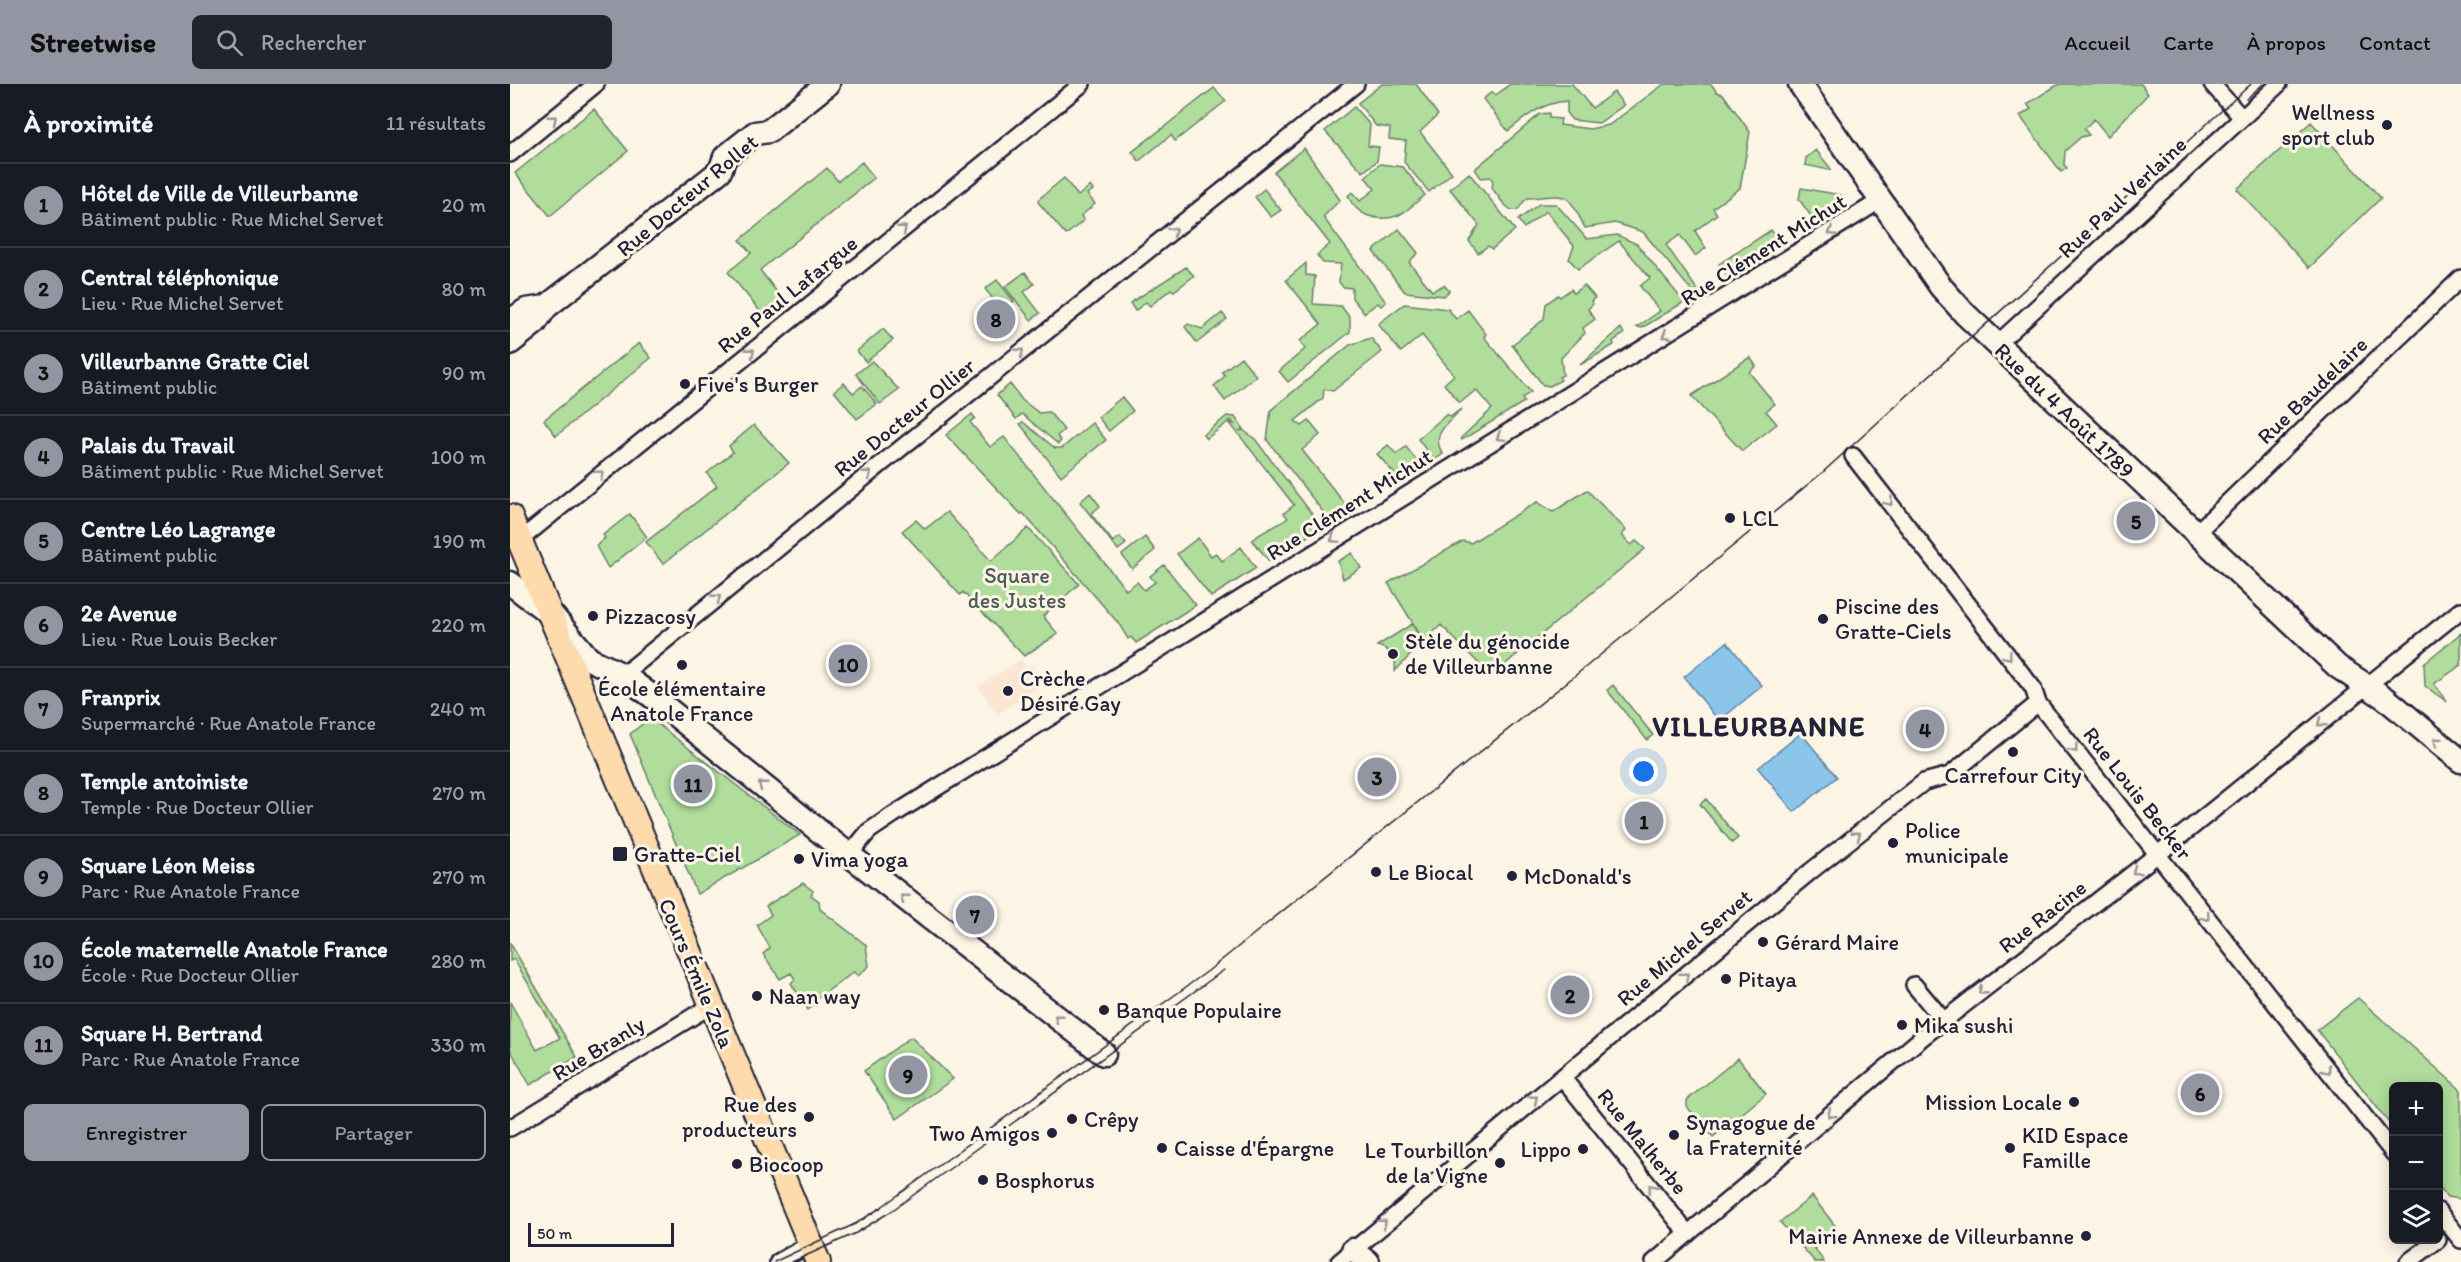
<!DOCTYPE html>
<html lang="fr">
<head>
<meta charset="utf-8">
<style>
  body { margin:0; font-family:Itim,sans-serif; background:#20242c; color:#f1f3f6 }
  .controls { position:absolute; right:18px; bottom:18px; display:grid; overflow:hidden; border-radius:9px; box-shadow:0 3px 15px #0003 }
  .controls button { width:54px; height:54px; display:grid; place-items:center; padding:0; border:0; border-bottom:2px solid #363941; background:#171b24; color:#f1f3f6; font:30px sans-serif }
  .scale { position:absolute; left:18px; bottom:15px; width:146px; box-sizing:border-box; padding-left:6px; border:3px solid #22223b; border-top:0; font-size:16px; line-height:21px; white-space:nowrap; color:#22223b; -webkit-text-stroke:4px #fcf5e5; paint-order:stroke }
  .you { position:absolute; left:1134px; top:688px; width:21px; height:21px; margin:-15px; border:4px solid #fff; border-radius:50%; background:#1a73e8; box-shadow:0 0 0 9px #1a73e833 }
  .badge { display:grid; place-items:center; width:39px; height:39px; border-radius:50%; background:#9495a2; color:#111; font-size:20px; font-weight:700 }
  .pin { position:absolute; translate:-50% -50%; border:3px solid #fff; box-shadow:0 2px 6px #0006 }
  .list { margin:0; padding:0; list-style:none }
  h2 { display:flex; justify-content:space-between; align-items:center; height:78px; margin:0; padding:0 24px; font-size:26px }
  h2 small { font-size:20px; font-weight:400; color:#9ea1a6 }
  .list li { display:grid; grid-template-columns:39px 1fr auto; gap:18px; align-items:center; box-sizing:border-box; height:84px; padding:0 24px; border-top:2px solid #363941 }
  .list b { display:block; font-size:22px; white-space:nowrap }
  .list p { margin:0; font-size:20px; white-space:nowrap; color:#9ea1a6 }
  .list em { font-size:20px; font-style:normal; color:#9ea1a6 }
  .actions { display:flex; gap:12px; padding:18px 24px }
  .actions a { flex:1; padding:14px 0; border:2px solid #9495a2; border-radius:9px; text-align:center; font-size:21px; color:#9495a2 }
  .actions .main { background:#9495a2; color:#111 }
  .icon { flex:none; width:33px; height:33px; fill:none; stroke:currentColor; stroke-width:2; stroke-linecap:round; stroke-linejoin:round }
  .map { position:relative; flex:none; width:1951px; height:1178px; overflow:hidden }
  header { display:flex; align-items:center; gap:36px; box-sizing:border-box; height:84px; padding:0 30px; background:#9495a2; color:#111 }
  header strong { font-size:28px }
  nav { display:flex; gap:33px; margin-inline-start:auto; font-size:21px }
  .search { width:420px; height:54px; background:#20242c; display:flex; align-items:center; gap:15px; box-sizing:border-box; padding:0 21px; border-radius:9px; color:#9ea1a6; font-size:22px }
  main { display:flex }
  aside { flex:1; background:#171b24 }
  .map>svg:first-child { display:block }
</style>
</head>
<body>
<header>
<strong>Streetwise</strong>
<div class="search"><svg class="icon" aria-label="search" viewBox="0 0 24 24"><circle cx="10" cy="10" r="6"/><path d="M15 15l6 6"/></svg>Rechercher</div>
<nav><a>Accueil</a><a>Carte</a><a>À propos</a><a>Contact</a></nav>
</header>
<main>
<aside>
<h2>À proximité<small>11 résultats</small></h2>
<ul class="list">
<li><span class="badge">1</span><div><b>Hôtel de Ville de Villeurbanne</b><p>Bâtiment public · Rue Michel Servet</p></div><em>20 m</em></li>
<li><span class="badge">2</span><div><b>Central téléphonique</b><p>Lieu · Rue Michel Servet</p></div><em>80 m</em></li>
<li><span class="badge">3</span><div><b>Villeurbanne Gratte Ciel</b><p>Bâtiment public</p></div><em>90 m</em></li>
<li><span class="badge">4</span><div><b>Palais du Travail</b><p>Bâtiment public · Rue Michel Servet</p></div><em>100 m</em></li>
<li><span class="badge">5</span><div><b>Centre Léo Lagrange</b><p>Bâtiment public</p></div><em>190 m</em></li>
<li><span class="badge">6</span><div><b>2e Avenue</b><p>Lieu · Rue Louis Becker</p></div><em>220 m</em></li>
<li><span class="badge">7</span><div><b>Franprix</b><p>Supermarché · Rue Anatole France</p></div><em>240 m</em></li>
<li><span class="badge">8</span><div><b>Temple antoiniste</b><p>Temple · Rue Docteur Ollier</p></div><em>270 m</em></li>
<li><span class="badge">9</span><div><b>Square Léon Meiss</b><p>Parc · Rue Anatole France</p></div><em>270 m</em></li>
<li><span class="badge">10</span><div><b>École maternelle Anatole France</b><p>École · Rue Docteur Ollier</p></div><em>280 m</em></li>
<li><span class="badge">11</span><div><b>Square H. Bertrand</b><p>Parc · Rue Anatole France</p></div><em>330 m</em></li>
</ul>
<div class="actions"><a class="main">Enregistrer</a><a>Partager</a></div>
</aside>
<div class="map">
<svg width="1951" height="1178" viewBox="0 0 1951 1178">
  <rect width="100%" height="100%" fill="#fcf5e5"/>
  <filter id="ink" filterUnits="userSpaceOnUse"><feTurbulence type="fractalNoise" baseFrequency=".0167" numOctaves="2"/><feDisplacementMap in="SourceGraphic" scale="12" xChannelSelector="R" yChannelSelector="G"/><feConvolveMatrix kernelMatrix="1 2 1 2 8 2 1 2 1" color-interpolation-filters="sRGB"/></filter>
  <g filter="url(#ink)">
    <path fill="#fae6d3" d="M512,575L515,584L522,582L534,601L487,630L468,602Z"/>
    <path fill="#b0dd9b" stroke="#69806b" stroke-width="1.5" d="M872,0H906L928,31L910,48L942,89L919,108L894,78L896,57L879,55L880,44L866,42L848,19Z
      M1000,0H1062L1082,24L1104,8L1114,21L1089,39L1062,36L1057,30V17C1031,19 1017,32 998,47L973,15L982,8L985,12Z
      M1154,0H1201L1207,8L1213,10L1240,48L1230,104L1203,124L1207,130L1185,147L1196,164L1185,172L1170,151L1156,161L1189,208L1185,211L1133,148L1105,139L1075,144C1056,106 1060,111 1018,114C1012,117 1012,122 1008,125C999,132 987,110 982,104L983,97L980,93L971,94L965,85L1030,30L1039,29V34L1051,35L1050,41L1080,45L1099,41Z
      M1549,0H1631L1638,10L1598,52L1584,35L1574,45L1579,51L1571,53L1555,67L1554,81L1557,84L1551,88L1510,32L1521,25L1517,20Z
      M704,4L716,17L665,57L661,51L629,77L622,68Z
      M844,23L860,41L858,62L869,63L867,77L853,88L815,47Z
      M84,25L118,67L40,132L5,89Z
      M1801,38L1871,114L1799,184L1727,105Z
      M794,64L830,116L813,133L876,218L871,222L868,219L854,229L842,214V204L833,203L829,198L831,180L813,179L807,171L820,160L764,88Z
      M1306,66L1321,85L1319,86L1295,81L1296,74Z
      M352,78L364,94L250,186L277,221L258,237L218,188L241,169L230,156L317,84L328,97Z
      M870,80L893,83L915,111C907,117 896,129 887,132C866,138 847,132 838,112L842,108L850,117L865,105L855,93Z
      M959,89L1005,146L982,165L978,162L968,169L959,157L969,141L940,105Z
      M554,94L568,112L580,102L583,106L577,110L585,120L571,132L574,136L556,151L528,118L529,115Z
      M1291,104L1331,111L1327,123L1305,138L1289,115Z
      M754,105L771,126L761,133L745,113Z
      M1029,120H1046L1077,155L1107,151L1127,160L1174,218L1132,244L1127,243L1150,227L1130,202L1140,194L1109,157L1068,185L1059,175L1064,162L1036,127L1014,144L1008,136Z
      M889,145L908,169L899,178L922,207L934,201L939,207L934,212L895,208L863,167Z
      M1261,146L1271,158L1217,192L1209,180Z
      M796,179V191L805,192L803,220L831,222L840,234V248L778,298L769,287L795,265L790,257L811,240L776,196Z
      M676,183L684,192L664,207L661,205L640,222L636,218L625,227L620,219Z
      M515,188L524,200L514,208L530,229L521,236L495,203Z
      M487,196L504,217L492,226L475,205Z
      M1074,201L1085,214L1081,217L1083,220L1078,225L1085,235L1073,244L1075,249L1051,274L1053,291L1049,293L1051,296L1040,302L1033,301L1002,261L1034,235L1036,220L1048,211L1050,213L1061,205L1064,209Z
      M894,220L938,225L946,235L958,226L976,250L974,253L1021,308L1012,314L1014,318L952,356L951,354L982,325L966,306L950,319L934,300L944,291L912,251L891,268L868,240Z
      M712,229L717,235L687,259L675,243L678,240L692,245Z
      M1111,244L1114,250L1103,257L1104,261L1070,281Z
      M373,245L383,256L356,278L347,267Z
      M861,254L872,268L823,307L814,305L813,314L785,337L792,342L799,337L810,351L792,366L840,426L821,438L757,356L761,326L840,261Z
      M129,259L141,274L46,352L34,336Z
      M731,273L746,292L715,317L704,302L715,292L712,288Z
      M1240,273L1246,282L1239,288L1265,320L1256,327L1267,340L1232,367L1181,312Z
      M362,277L389,306L370,320L346,290Z
      M334,299L343,309L352,302L367,320L347,335L324,307Z
      M500,300L512,316L529,329L539,328L554,346L547,352L551,357L548,360L512,330L506,335L487,311Z
      M612,313L623,327L599,347L588,333Z
      M951,325C939,340 919,349 933,370L924,376L908,355L937,330L940,333Z
      M462,330L465,334L460,338L480,363L494,353L616,506L627,498L634,506L645,498L640,492L654,481L686,521L626,559L621,553L618,555L609,540L513,429L511,430L436,351Z
      M717,332L725,333L733,345L729,347L733,346L745,355L812,443L759,477L742,456C754,446 766,443 778,434L774,429L784,421L719,338L724,340L721,336L696,355L693,351Z
      M513,338L545,364H552L582,339L596,356L551,392L510,340Z
      M244,341L279,379L153,480L136,458L207,402L197,389L223,368L219,362Z
      M878,361L886,370L896,363L909,379V384L890,396L867,370Z
      M1077,406L1116,446L1112,451L1121,461L1126,457L1135,465L981,592L931,541L914,557L878,499L953,457L961,459L1027,418L1043,428Z
      M580,409L590,422L581,430L603,458L610,453L616,460L608,466L570,418Z
      M437,428L481,477L518,444L569,500L533,532L548,550L514,572L453,508L450,511L392,447L406,436L415,445Z
      M120,430L137,453L98,484L86,462L95,454L93,451Z
      M635,453L645,466L622,485L612,471Z
      M688,454L701,472L706,469L712,477L731,463L746,484L701,513L667,470Z
      M842,469L851,484L833,495L828,477Z
      M902,540L913,558L885,587C887,573 881,565 867,562Z
      M1951,549V581L1924,600L1937,618L1915,602L1914,579Z
      M1103,601L1143,651L1137,656L1097,606Z
      M140,634L290,751L187,810L120,650Z
      M1196,715L1228,754L1222,759L1190,720Z
      M293,799L303,807L301,811L309,817L310,825L356,861L359,882L348,892L344,888L300,920L302,923L298,926L281,899L285,895L281,889L270,895L253,870L260,864L247,841L261,831L256,822Z
      M0,859L67,973L20,1001L0,965V918L27,966L50,954L4,875L0,877Z
      M1848,914L1951,1006V1115L1937,1113L1929,1102L1928,1002H1884L1883,1044L1807,946Z
      M401,953L443,995L387,1035L354,987Z
      M1228,974L1256,1010L1203,1053L1177,1023V1016Z
      M1302,1112L1326,1143L1303,1162L1314,1178H1305L1270,1138Z"/>
    <path fill="#8bc6ea" stroke="#6184a4" stroke-width="1.5" d="M1217,558L1252,602L1209,637L1174,593Z
      M1291,649L1327,693L1284,728L1248,684Z"/>
    <g fill="none" stroke-linecap="round" stroke-linejoin="round">
      <defs>
        <path id="street" d="M1702,0L1732,34
          M0,70L86,0
          M1486,261L1769,0
          M1343,372L1523,604L1528,619L1884,1070
          M1685,450L1951,194
          M10,456L572,0
          M113,591L370,381L846,0
          M339,771L359,747L383,731L1371,116
          M1404,901L1434,937
          M1052,993L1178,1150
          M0,1044L200,922
          M1928,1127L1951,1156
          M268,1178L300,1160
          M829,1178L1301,787L1414,698L1440,691L1528,619
          M1144,1178L1414,952L1662,759L1951,526
          M1898,1178L1928,1156"/>
        <path id="secondary" d="M1290,0L1431,203L1455,230L1828,583L1875,614L1951,677
          M0,237L16,226L36,223
          M0,259L25,239L36,223L210,87L215,73L245,49L259,47L318,0
          M0,499L43,532L79,575L113,591L143,613L324,759L594,970
          M843,1166L858,1178"/>
        <path id="primary" d="M0,433L308,1178"/>
      </defs>
      <use href="#street" stroke="#22223b" stroke-width="20"/>
      <use href="#secondary" stroke="#22223b" stroke-width="27"/>
      <use href="#primary" stroke="#22223b" stroke-width="28"/>
      <use href="#street" stroke="#fcf5e5" stroke-width="15"/>
      <use href="#secondary" stroke="#fcf5e5" stroke-width="22"/>
      <use href="#primary" stroke="#fedbac" stroke-width="24"/>
      <path stroke="#22223b" stroke-width="1.5" d="M1736,15L1753,0
        M264,1178L347,1139L370,1124L698,887L1072,586L1313,388L1741,0
        M282,1178L346,1149L380,1128L714,886"/>
    </g>
    <defs><path id="oneway-chevron" d="M-2-3.5L2.5 0L-2 3.5" fill="none" stroke-width="1.6" stroke-linecap="round" stroke-linejoin="round" transform="scale(1.5)"/></defs>
    <g stroke="#9a9698">
      <use href="#oneway-chevron" transform="translate(43 35) rotate(-39)"/>
      <use href="#oneway-chevron" transform="translate(393 145) rotate(-39)"/>
      <use href="#oneway-chevron" transform="translate(663 147) rotate(-39)"/>
      <use href="#oneway-chevron" transform="translate(1322 148) rotate(148)"/>
      <use href="#oneway-chevron" transform="translate(1156 251) rotate(148)"/>
      <use href="#oneway-chevron" transform="translate(241 268) rotate(-39)"/>
      <use href="#oneway-chevron" transform="translate(510 268) rotate(-39)"/>
      <use href="#oneway-chevron" transform="translate(990 353) rotate(148)"/>
      <use href="#oneway-chevron" transform="translate(90 390) rotate(-39)"/>
      <use href="#oneway-chevron" transform="translate(358 390) rotate(-39)"/>
      <use href="#oneway-chevron" transform="translate(1379 418) rotate(52)"/>
      <use href="#oneway-chevron" transform="translate(824 455) rotate(148)"/>
      <use href="#oneway-chevron" transform="translate(207 514) rotate(-39)"/>
      <use href="#oneway-chevron" transform="translate(1498 572) rotate(52)"/>
      <use href="#oneway-chevron" transform="translate(1811 639) rotate(141)"/>
      <use href="#oneway-chevron" transform="translate(1927 657) rotate(-140)"/>
      <use href="#oneway-chevron" transform="translate(1564 665) rotate(52)"/>
      <use href="#oneway-chevron" transform="translate(252 701) rotate(-141)"/>
      <use href="#oneway-chevron" transform="translate(1347 751) rotate(-38)"/>
      <use href="#oneway-chevron" transform="translate(1626 787) rotate(142)"/>
      <use href="#oneway-chevron" transform="translate(394 814) rotate(-142)"/>
      <use href="#oneway-chevron" transform="translate(1696 833) rotate(52)"/>
      <use href="#oneway-chevron" transform="translate(1175 892) rotate(-40)"/>
      <use href="#oneway-chevron" transform="translate(1472 907) rotate(142)"/>
      <use href="#oneway-chevron" transform="translate(548 934) rotate(-142)"/>
      <use href="#oneway-chevron" transform="translate(1817 986) rotate(52)"/>
      <use href="#oneway-chevron" transform="translate(1024 1015) rotate(-39)"/>
      <use href="#oneway-chevron" transform="translate(1321 1030) rotate(140)"/>
      <use href="#oneway-chevron" transform="translate(1142 1104) rotate(-129)"/>
      <use href="#oneway-chevron" transform="translate(873 1139) rotate(-39)"/>
    </g>
  </g>
  <g fill="#22223b" stroke="#fcf5e5" stroke-width="2">
    <circle cx="1877" cy="41" r="6"/>
    <circle cx="175" cy="300" r="6"/>
    <circle cx="1220" cy="434" r="6"/>
    <circle cx="83" cy="532" r="6"/>
    <circle cx="1313" cy="535" r="6"/>
    <circle cx="883" cy="570" r="6"/>
    <circle cx="172" cy="581" r="6"/>
    <circle cx="498" cy="607" r="6"/>
    <circle cx="1503" cy="668" r="6"/>
    <circle cx="1383" cy="759" r="6"/>
    <rect x="102" y="762" width="16" height="16" rx="3"/>
    <circle cx="289" cy="775" r="6"/>
    <circle cx="866" cy="788" r="6"/>
    <circle cx="1002" cy="792" r="6"/>
    <circle cx="1253" cy="858" r="6"/>
    <circle cx="1216" cy="895" r="6"/>
    <circle cx="247" cy="912" r="6"/>
    <circle cx="594" cy="926" r="6"/>
    <circle cx="1392" cy="941" r="6"/>
    <circle cx="1564" cy="1018" r="6"/>
    <circle cx="299" cy="1033" r="6"/>
    <circle cx="562" cy="1035" r="6"/>
    <circle cx="542" cy="1049" r="6"/>
    <circle cx="1164" cy="1051" r="6"/>
    <circle cx="652" cy="1064" r="6"/>
    <circle cx="1500" cy="1064" r="6"/>
    <circle cx="1073" cy="1065" r="6"/>
    <circle cx="990" cy="1079" r="6"/>
    <circle cx="227" cy="1080" r="6"/>
    <circle cx="473" cy="1096" r="6"/>
    <circle cx="1576" cy="1152" r="6"/>
  </g>
  <g text-anchor="middle" stroke-width="6" stroke-linejoin="round" paint-order="stroke">
    <g font-size="22" fill="#22223b" stroke="#fcf5e5" text-anchor="start">
      <text x="1865" y="36" text-anchor="end">Wellness<tspan x="1865" dy="25">sport club</tspan></text>
      <text x="187" y="308">Five's Burger</text>
      <text x="1232" y="442">LCL</text>
      <text x="1325" y="530">Piscine des<tspan x="1325" dy="25">Gratte-Ciels</tspan></text>
      <text x="95" y="540">Pizzacosy</text>
      <text x="895" y="565">Stèle du génocide<tspan x="895" dy="25">de Villeurbanne</tspan></text>
      <text x="510" y="602">Crèche<tspan x="510" dy="25">Désiré Gay</tspan></text>
      <text x="172" y="612" text-anchor="middle">École élémentaire<tspan x="172" dy="25">Anatole France</tspan></text>
      <text x="1503" y="699" text-anchor="middle">Carrefour City</text>
      <text x="1395" y="754">Police<tspan x="1395" dy="25">municipale</tspan></text>
      <text x="124" y="778">Gratte-Ciel</text>
      <text x="301" y="783">Vima yoga</text>
      <text x="878" y="796">Le Biocal</text>
      <text x="1014" y="800">McDonald's</text>
      <text x="1265" y="866">Gérard Maire</text>
      <text x="1228" y="903">Pitaya</text>
      <text x="259" y="920">Naan way</text>
      <text x="606" y="934">Banque Populaire</text>
      <text x="1404" y="949">Mika sushi</text>
      <text x="1552" y="1026" text-anchor="end">Mission Locale</text>
      <text x="287" y="1028" text-anchor="end">Rue des<tspan x="287" dy="25">producteurs</tspan></text>
      <text x="574" y="1043">Crêpy</text>
      <text x="1176" y="1046">Synagogue de<tspan x="1176" dy="25">la Fraternité</tspan></text>
      <text x="530" y="1057" text-anchor="end">Two Amigos</text>
      <text x="1512" y="1059">KID Espace<tspan x="1512" dy="25">Famille</tspan></text>
      <text x="664" y="1072">Caisse d'Épargne</text>
      <text x="1061" y="1073" text-anchor="end">Lippo</text>
      <text x="978" y="1074" text-anchor="end">Le Tourbillon<tspan x="978" dy="25">de la Vigne</tspan></text>
      <text x="239" y="1088">Biocoop</text>
      <text x="485" y="1104">Bosphorus</text>
      <text x="1564" y="1160" text-anchor="end">Mairie Annexe de Villeurbanne</text>
    </g>
    <g font-size="22" fill="#22223b" stroke="#fcf5e5">
      <text transform="translate(177 111) rotate(-40)" y="8">Rue Docteur Rollet</text>
      <text transform="translate(1612 113) rotate(-43)" y="8">Rue Paul Verlaine</text>
      <text transform="translate(1253 165) rotate(-32)" y="8">Rue Clément Michut</text>
      <text transform="translate(277 210) rotate(-39)" y="8">Rue Paul Lafargue</text>
      <text transform="translate(1802 306) rotate(-44)" y="8">Rue Baudelaire</text>
      <text transform="translate(1555 326) rotate(44)" y="8">Rue du 4 Août 1789</text>
      <text transform="translate(394 333) rotate(-39)" y="8">Rue Docteur Ollier</text>
      <text transform="translate(839 420) rotate(-32)" y="8">Rue Clément Michut</text>
      <text transform="translate(1628 709) rotate(52)" y="8">Rue Louis Becker</text>
      <text transform="translate(1532 832) rotate(-38)" y="8">Rue Racine</text>
      <text transform="translate(1174 863) rotate(-40)" y="8">Rue Michel Servet</text>
      <text transform="translate(187 889) rotate(67)" y="8">Cours Émile Zola</text>
      <text transform="translate(88 964) rotate(-31)" y="8">Rue Branly</text>
      <text transform="translate(1133 1057) rotate(51)" y="8">Rue Malherbe</text>
    </g>
    <g font-size="22" fill="#4d5a58" stroke="#fcf5e5">
      <text x="507" y="499">Square<tspan x="507" dy="25">des Justes</tspan></text>
    </g>
    <g font-size="28" font-weight="bold" letter-spacing="1.5" fill="#22223b" stroke="#fcf5e5">
      <text x="1249" y="652">VILLEURBANNE</text>
    </g>
  </g>
</svg>
<div class="controls">
<button>+</button>
<button>−</button>
<button><svg class="icon" aria-label="layers" viewBox="0 0 24 24"><path d="M12 4l9 5-9 5-9-5zM3 14l9 5 9-5"/></svg></button>
</div>
<div class="scale">50 m</div>
<div class="you"></div>
<div class="pin badge" style="left:1134px;top:737px">1</div>
<div class="pin badge" style="left:1060px;top:911px">2</div>
<div class="pin badge" style="left:867px;top:693px">3</div>
<div class="pin badge" style="left:1415px;top:645px">4</div>
<div class="pin badge" style="left:1626px;top:437px">5</div>
<div class="pin badge" style="left:1690px;top:1009px">6</div>
<div class="pin badge" style="left:465px;top:831px">7</div>
<div class="pin badge" style="left:486px;top:235px">8</div>
<div class="pin badge" style="left:398px;top:991px">9</div>
<div class="pin badge" style="left:338px;top:580px">10</div>
<div class="pin badge" style="left:183px;top:700px">11</div>
</div>
</main>
</body>
</html>
